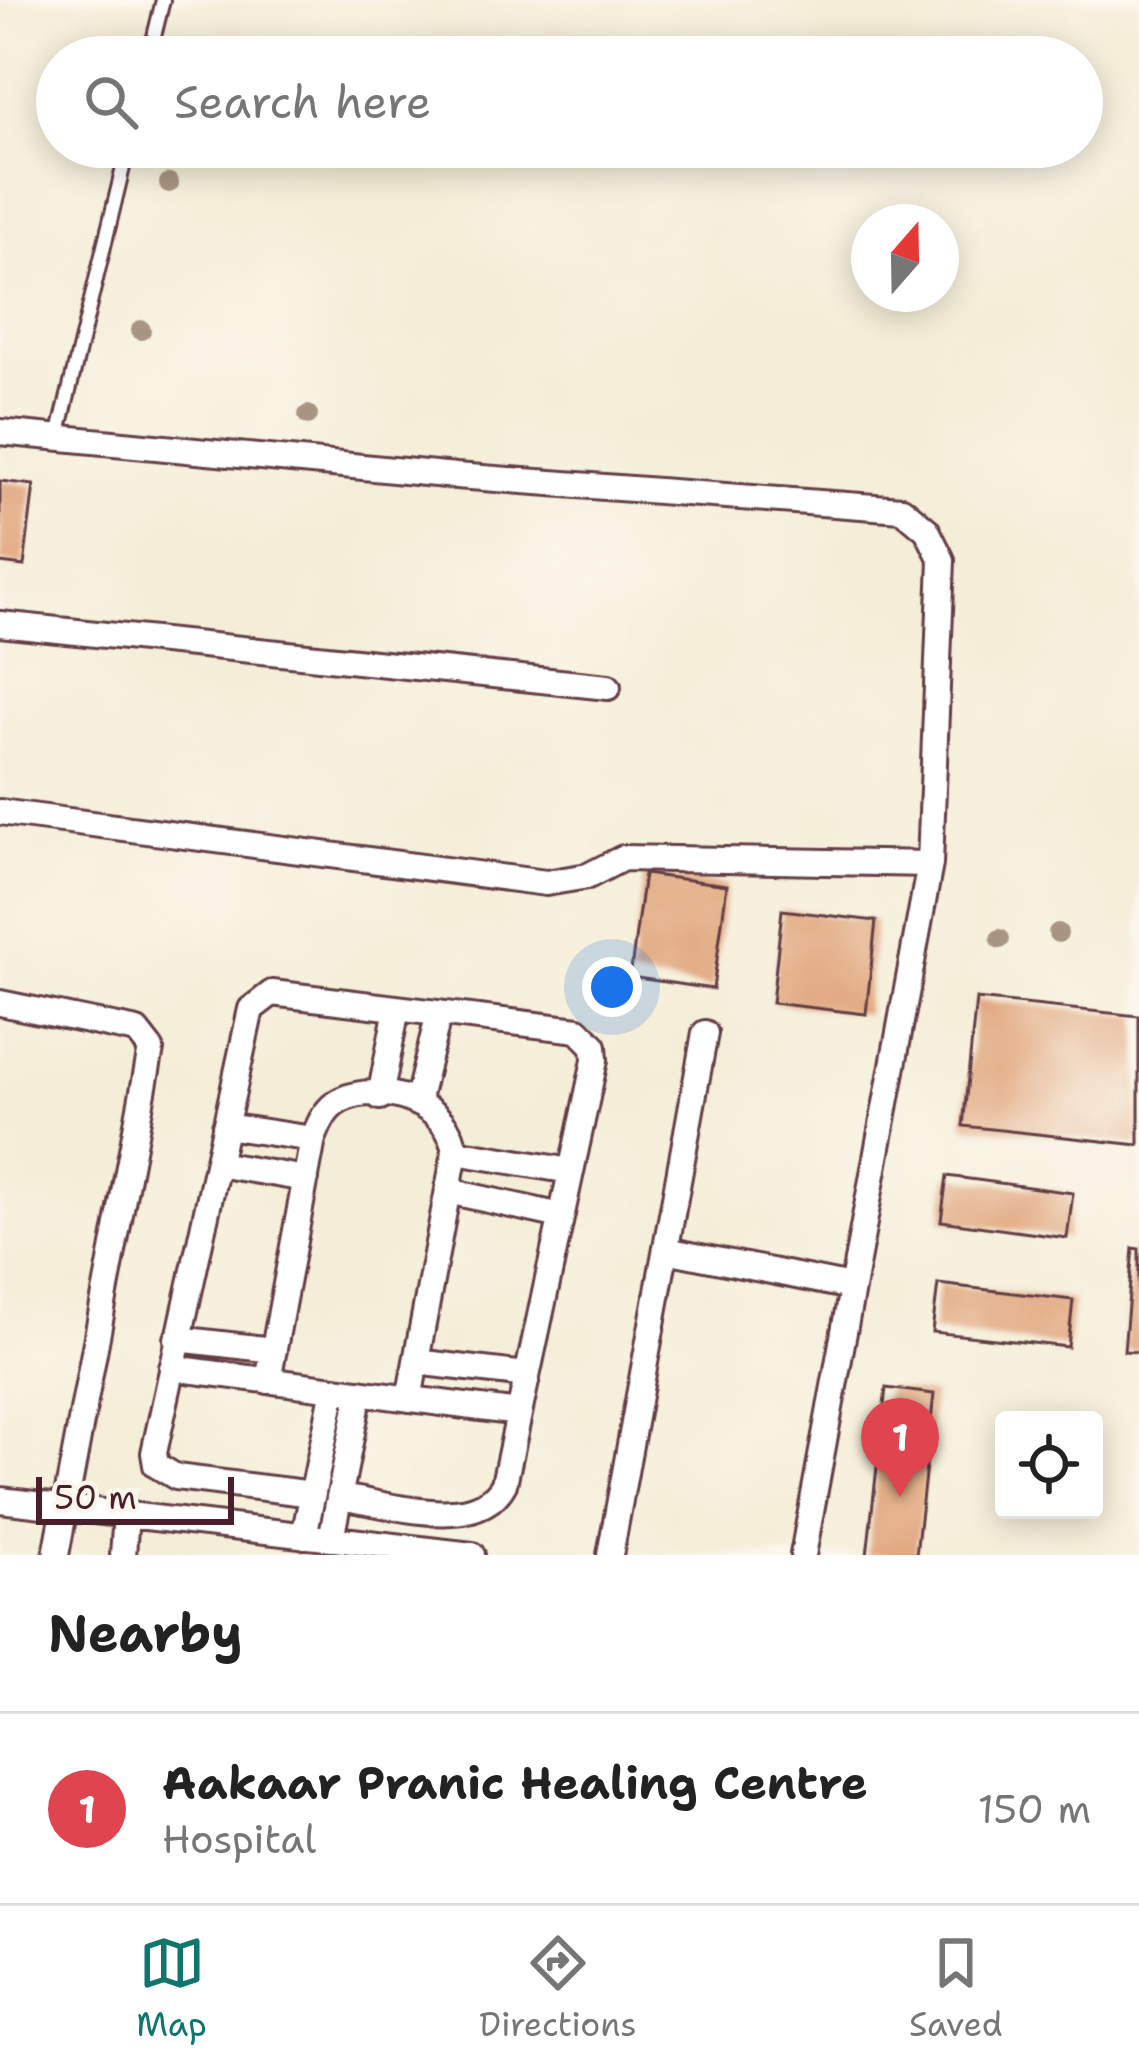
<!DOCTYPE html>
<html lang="en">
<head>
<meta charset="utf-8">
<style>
  body { margin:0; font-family:"Shantell Sans",sans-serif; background:#f2f2f2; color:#222 }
  .controls { position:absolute; right:36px; bottom:36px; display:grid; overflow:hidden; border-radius:12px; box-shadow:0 6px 30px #0003 }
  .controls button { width:108px; height:108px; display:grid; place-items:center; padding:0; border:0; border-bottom:3px solid #e0e0e0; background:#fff; color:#222; font:60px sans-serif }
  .compass { position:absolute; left:851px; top:204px; width:108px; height:108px; border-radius:50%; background:#fff; box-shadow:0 6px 30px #0003; rotate:20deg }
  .scale { position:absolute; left:36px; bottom:30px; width:198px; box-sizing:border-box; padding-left:12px; border:6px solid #4a1f2b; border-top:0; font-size:33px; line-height:42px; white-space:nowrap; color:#4a1f2b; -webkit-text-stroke:9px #fbf7ec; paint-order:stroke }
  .you { position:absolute; left:612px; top:987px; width:42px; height:42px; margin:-30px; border:9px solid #fff; border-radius:50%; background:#1a73e8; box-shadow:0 0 0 18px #1a73e833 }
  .badge { display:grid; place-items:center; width:78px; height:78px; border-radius:50%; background:#0f766e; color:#fff; font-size:39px; font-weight:700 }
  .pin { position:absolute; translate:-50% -99px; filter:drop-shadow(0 3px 6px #0008) }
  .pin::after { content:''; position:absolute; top:63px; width:42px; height:36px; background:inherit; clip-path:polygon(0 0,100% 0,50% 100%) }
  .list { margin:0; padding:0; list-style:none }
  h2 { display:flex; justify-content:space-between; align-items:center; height:156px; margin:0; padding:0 48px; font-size:51px }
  h2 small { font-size:39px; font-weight:400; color:#767676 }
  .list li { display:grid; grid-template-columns:78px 1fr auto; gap:36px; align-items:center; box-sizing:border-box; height:192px; padding:0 48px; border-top:3px solid #e0e0e0 }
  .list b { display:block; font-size:45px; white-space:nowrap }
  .list p { margin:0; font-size:39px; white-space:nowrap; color:#767676 }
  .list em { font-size:39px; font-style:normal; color:#767676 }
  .icon { flex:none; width:66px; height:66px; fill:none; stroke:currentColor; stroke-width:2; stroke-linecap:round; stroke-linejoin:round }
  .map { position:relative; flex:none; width:1139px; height:1555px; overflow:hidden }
  .search { position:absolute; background:#fff; box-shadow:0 6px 30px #0003; left:36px; right:36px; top:36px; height:132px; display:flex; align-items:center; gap:30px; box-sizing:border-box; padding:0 42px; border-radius:66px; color:#767676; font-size:45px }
  .sheet { height:348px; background:#fff }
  nav { display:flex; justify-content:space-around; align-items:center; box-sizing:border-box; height:168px; border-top:3px solid #e0e0e0; background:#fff; font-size:33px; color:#767676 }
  nav a { display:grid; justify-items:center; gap:6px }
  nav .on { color:#0f766e }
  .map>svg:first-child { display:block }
</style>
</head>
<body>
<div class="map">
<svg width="1139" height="1555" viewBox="0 0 1139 1555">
  <rect width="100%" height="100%" fill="#fbf7ec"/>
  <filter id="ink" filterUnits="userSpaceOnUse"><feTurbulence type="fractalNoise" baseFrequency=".00833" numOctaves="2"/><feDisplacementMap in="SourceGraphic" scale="24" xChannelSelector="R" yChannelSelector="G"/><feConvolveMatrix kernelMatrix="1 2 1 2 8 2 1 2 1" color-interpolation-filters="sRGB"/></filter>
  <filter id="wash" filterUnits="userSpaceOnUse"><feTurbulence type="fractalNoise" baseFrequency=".004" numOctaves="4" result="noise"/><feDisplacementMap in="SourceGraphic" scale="48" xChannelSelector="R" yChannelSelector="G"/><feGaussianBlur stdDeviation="2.7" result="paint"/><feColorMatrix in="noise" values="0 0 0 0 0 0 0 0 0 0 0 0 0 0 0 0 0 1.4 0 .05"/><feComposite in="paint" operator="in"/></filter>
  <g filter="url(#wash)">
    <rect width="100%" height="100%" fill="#f4edd7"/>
    <g id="blocks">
      <path fill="#dd9a6c" d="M0,481L34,485L24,566L0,563Z
        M644,874L727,885L713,989L630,977Z
        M782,910L876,921L866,1014L772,1003Z
        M976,999L1139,1016V1145L963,1126Z
        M947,1176L1073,1193L1067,1238L941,1221Z
        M1133,1248L1139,1249V1352L1124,1351Z
        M938,1284L1073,1300L1068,1347L932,1332Z
        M886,1388L934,1394L916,1555H867Z"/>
    </g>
  </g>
  <g filter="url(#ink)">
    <use href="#blocks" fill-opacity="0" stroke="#643e45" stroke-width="3"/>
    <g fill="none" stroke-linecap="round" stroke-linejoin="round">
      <defs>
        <path id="service" d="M149,57L163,0
          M58,437L128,147"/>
        <path id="minor" d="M0,432L456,476L902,509L927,530L942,560L930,864L803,1555
          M0,624L608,687
          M0,812L546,883L588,876L623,858L930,864
          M0,1003L137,1031L151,1049L56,1555
          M380,1097L397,1008
          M417,1103L439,1013
          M225,1126L313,1139
          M455,1152L571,1171
          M217,1164L306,1179
          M448,1191L561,1216
          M666,1250L851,1287
          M177,1339L274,1350
          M416,1362L527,1375
          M172,1368L519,1413
          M268,1381L313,1139C319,1124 325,1108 341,1100C383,1080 451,1105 455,1152L409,1399
          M313,1494L176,1477L156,1465L154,1453L251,1009L272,993L578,1030L594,1046L595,1060L504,1484C477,1535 387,1503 339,1497
          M0,1500L472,1555
          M304,1536L334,1389
          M331,1539L360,1392
          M123,1555L126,1515
          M610,1555L705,1033"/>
      </defs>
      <use href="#service" stroke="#643e45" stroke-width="18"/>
      <use href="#minor" stroke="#643e45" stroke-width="30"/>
      <use href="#service" stroke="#fff" stroke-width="12"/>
      <use href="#minor" stroke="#fff" stroke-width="24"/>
    </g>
    <g fill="#a89482">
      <circle cx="169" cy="183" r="10"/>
      <circle cx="141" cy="330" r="10"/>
      <circle cx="308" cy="415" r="10"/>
      <circle cx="1058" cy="933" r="10"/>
      <circle cx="1000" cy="939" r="10"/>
    </g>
  </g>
</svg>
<div class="controls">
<button><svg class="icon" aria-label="locate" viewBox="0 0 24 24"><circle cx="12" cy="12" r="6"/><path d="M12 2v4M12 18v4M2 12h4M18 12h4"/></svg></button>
</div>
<svg class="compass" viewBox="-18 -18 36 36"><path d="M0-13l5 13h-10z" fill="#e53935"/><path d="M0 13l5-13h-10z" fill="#767676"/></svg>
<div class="scale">50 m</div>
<div class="you"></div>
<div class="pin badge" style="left:900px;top:1497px;background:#e0444e">1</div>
<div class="search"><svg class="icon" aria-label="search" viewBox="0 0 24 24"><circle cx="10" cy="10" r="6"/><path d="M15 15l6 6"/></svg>Search here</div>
</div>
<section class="sheet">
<h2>Nearby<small></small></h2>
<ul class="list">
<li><span class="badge" style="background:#e0444e">1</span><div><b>Aakaar Pranic Healing Centre</b><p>Hospital</p></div><em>150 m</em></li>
</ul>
</section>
<nav>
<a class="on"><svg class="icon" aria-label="map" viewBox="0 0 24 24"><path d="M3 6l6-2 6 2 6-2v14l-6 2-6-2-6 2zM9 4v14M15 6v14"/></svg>Map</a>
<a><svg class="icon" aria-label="directions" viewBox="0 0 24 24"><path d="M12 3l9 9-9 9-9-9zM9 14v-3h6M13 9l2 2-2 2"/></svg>Directions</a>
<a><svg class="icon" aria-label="saved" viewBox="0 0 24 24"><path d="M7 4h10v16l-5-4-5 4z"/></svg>Saved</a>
</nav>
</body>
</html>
